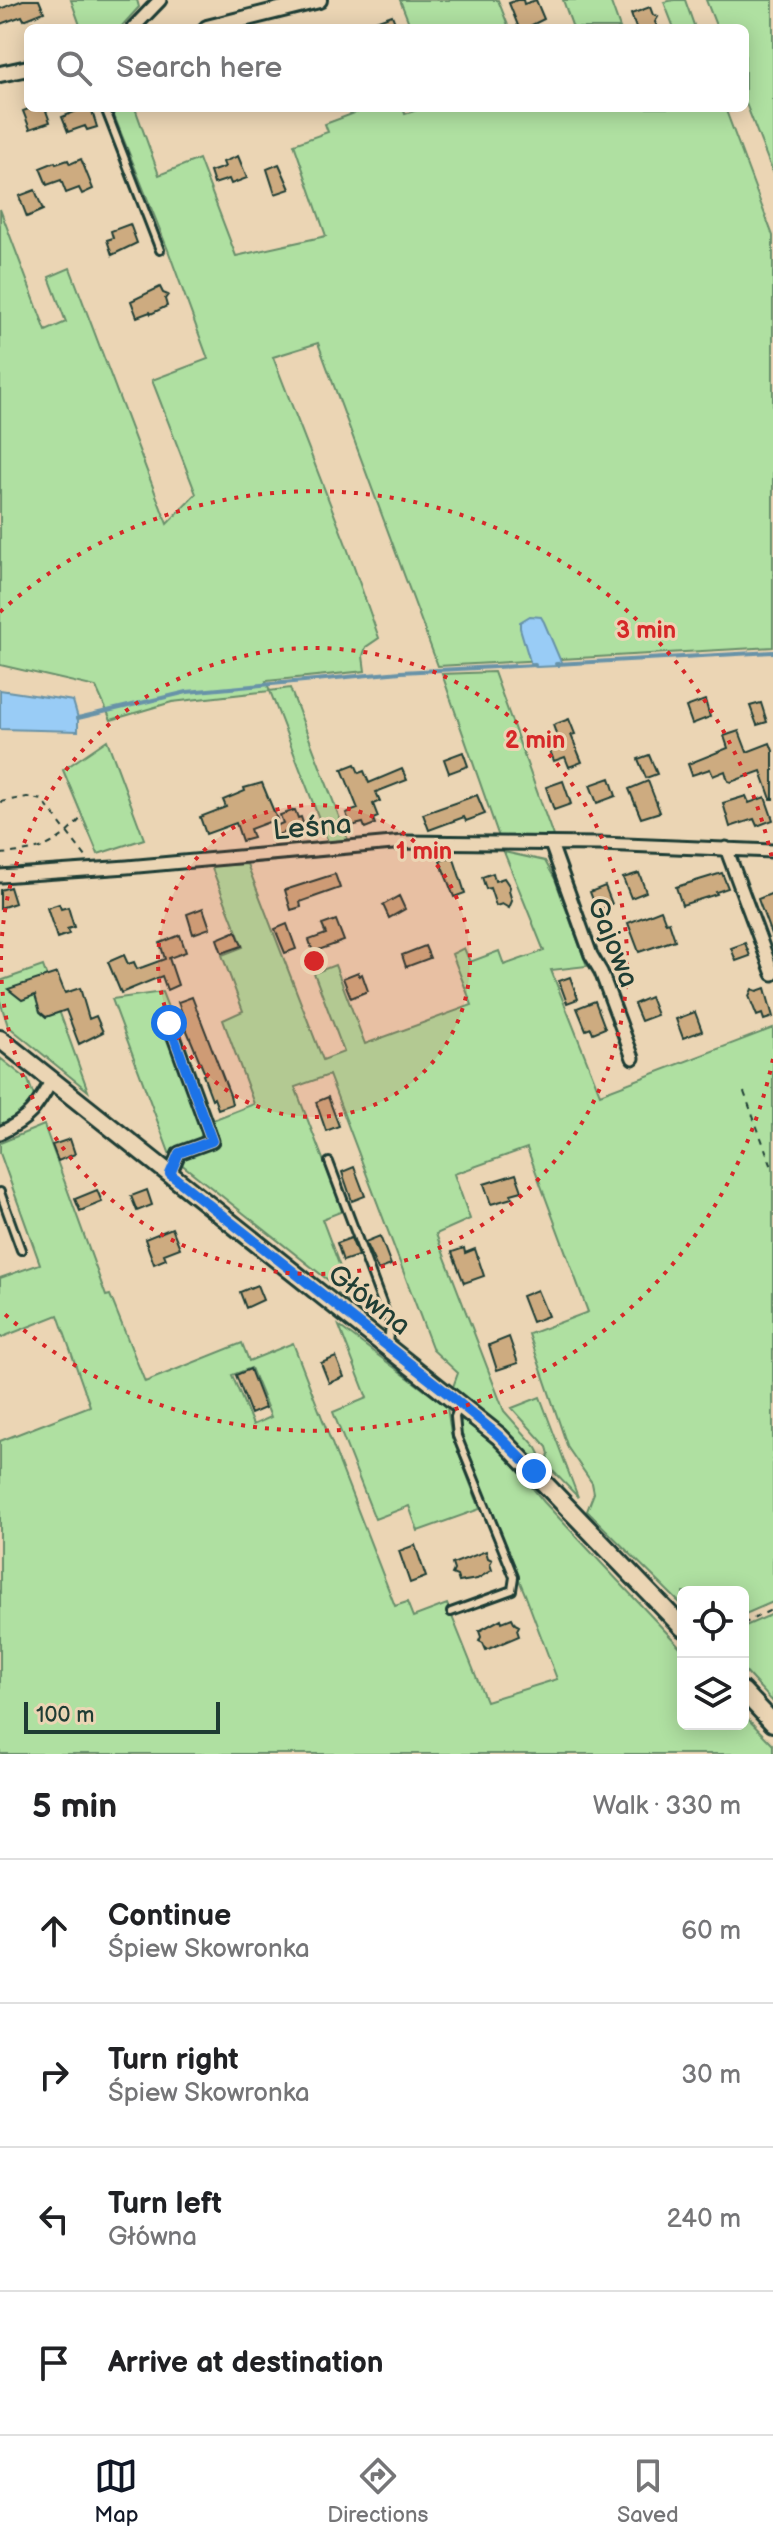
<!DOCTYPE html>
<html lang="en">
<head>
<meta charset="utf-8">
<style>
  body { margin:0; font-family:"Balsamiq Sans",sans-serif; background:#f2f2f2; color:#202124 }
  .controls { position:absolute; right:24px; bottom:24px; display:grid; overflow:hidden; border-radius:12px; box-shadow:0 4px 20px #0003 }
  .controls button { width:72px; height:72px; display:grid; place-items:center; padding:0; border:0; border-bottom:2px solid #e0e0e0; background:#fff; color:#202124; font:40px sans-serif }
  .scale { position:absolute; left:24px; bottom:20px; width:196px; box-sizing:border-box; padding-left:8px; border:4px solid #1f3d34; border-top:0; font-size:22px; line-height:28px; white-space:nowrap; color:#1f3d34; -webkit-text-stroke:6px #ebd5b4; paint-order:stroke }
  .stop { position:absolute; width:24px; height:24px; margin:-18px; border:6px solid #1a73e8; border-radius:50%; background:#fff }
  .stop.end { background:#1a73e8; border-color:#fff; box-shadow:0 2px 8px #0008 }
  .list { margin:0; padding:0; list-style:none }
  h2 { display:flex; justify-content:space-between; align-items:center; height:104px; margin:0; padding:0 32px; font-size:34px }
  h2 small { font-size:26px; font-weight:400; color:#757577 }
  .list li { display:grid; grid-template-columns:52px 1fr auto; gap:24px; align-items:center; box-sizing:border-box; height:144px; padding:0 32px; border-top:2px solid #e0e0e0 }
  .list b { display:block; font-size:30px; white-space:nowrap }
  .list p { margin:0; font-size:26px; white-space:nowrap; color:#757577 }
  .list em { font-size:26px; font-style:normal; color:#757577 }
  .icon { flex:none; width:44px; height:44px; fill:none; stroke:currentColor; stroke-width:2; stroke-linecap:round; stroke-linejoin:round }
  .map { position:relative; flex:none; width:773px; height:1754px; overflow:hidden }
  .search { position:absolute; background:#fff; box-shadow:0 4px 20px #0003; left:24px; right:24px; top:24px; height:88px; display:flex; align-items:center; gap:20px; box-sizing:border-box; padding:0 28px; border-radius:12px; color:#757577; font-size:30px }
  .sheet { height:680px; background:#fff }
  nav { display:flex; justify-content:space-around; align-items:center; box-sizing:border-box; height:112px; border-top:2px solid #e0e0e0; background:#fff; font-size:22px; color:#757577 }
  nav a { display:grid; justify-items:center; gap:4px }
  nav .on { color:#111827 }
  .map>svg:first-child { display:block }
</style>
</head>
<body>
<div class="map">
<svg width="773" height="1754" viewBox="0 0 773 1754">
  <rect width="100%" height="100%" fill="#ebd5b4"/>
  <filter id="ink" filterUnits="userSpaceOnUse"><feTurbulence type="fractalNoise" baseFrequency=".0125" numOctaves="2"/><feDisplacementMap in="SourceGraphic" scale="16" xChannelSelector="R" yChannelSelector="G"/><feConvolveMatrix kernelMatrix="1 2 1 2 8 2 1 2 1" color-interpolation-filters="sRGB"/></filter>
  <g filter="url(#ink)">
    <path fill="#afe0a1" stroke="#678e6a" stroke-width="2" fill-rule="evenodd" d="M71,0H137L139,7L120,28H81Z
      M400,0H498L509,28H411Z
      M563,0H610L620,28H573Z
      M674,0H685L695,28H674L664,2Z
      M706,0H773V173L745,101V28H717Z
      M111,108H135L159,175L199,159L236,256L326,236L294,144L328,132L325,124L368,108H403L405,114L423,108H725L773,236V647L438,666L318,343L273,357L345,542L379,638L366,647L363,656L365,671L266,681L270,691L290,688L348,840L328,842L270,691L172,702L111,720L96,687L0,665V209L46,331L66,322L49,277L70,268L167,524L196,494L152,380L208,359L168,250Z
      M494,672L553,836L499,837L442,674Z
      M107,740L144,839L98,854L63,770Z
      M504,852L545,861L555,879L587,966L551,970L600,1094L773,1028V1602L743,1615V1592H683V1606L587,1511L594,1493L592,1483L568,1448L529,1334L588,1312L527,1148L454,1174L470,1219L436,1234L504,1411L537,1448L540,1454L537,1459L531,1458L453,1387L458,1373L433,1350L329,1075L295,1087L343,1211L322,1219L352,1299L180,1163L189,1156L218,1143L210,1121L254,1104L223,1020L243,1011L222,955L243,947L211,866L247,864L323,1060L344,1052L314,973L335,965L365,1044L472,1005L452,954L464,948L470,962L499,951L504,965L544,951Z
      M43,966L88,1091L8,1026L0,1001V981Z
      M162,992L172,1018L163,1022L203,1130L200,1138L178,1149L170,1155L112,999Z
      M0,1058L28,1080L36,1102L14,1119L0,1125Z
      M44,1125L106,1296L110,1295L145,1382L242,1343L249,1361L293,1343L395,1606L407,1602L413,1617L447,1604L486,1701L557,1679L525,1594L465,1450L458,1426L462,1419L466,1420L509,1459L544,1502L683,1650V1724H743V1714L773,1745V1754H0V1441L90,1406L58,1315L0,1338V1278L40,1264L0,1153V1143ZM251,1368L271,1417L253,1425L232,1375Z
      M339,1326L447,1407L451,1433L480,1509L418,1531L409,1506L375,1519L333,1412L367,1398Z
      M540,1397L578,1497L546,1464L549,1454L547,1447L512,1408Z
      M773,1614V1702L743,1669V1627Z"/>
    <path fill="#99ccf6" stroke="#6893a8" stroke-width="2" d="M530,616L541,617L544,622L561,662L559,666L536,667L531,665L520,628V622Z
      M0,690L73,701L78,718V731L0,729Z"/>
    <g fill="none" stroke-linecap="round" stroke-linejoin="round">
      <path stroke="#6893a8" stroke-width="4" d="M556,664L773,652
        M78,718L187,692L401,672L535,665"/>
    </g>
    <path fill="#cdab80" stroke="#1f3d34" stroke-width="2" d="M23,0H39L44,12L24,20L22,16L0,24V9Z
      M517,0H523L524,4L536,0L544,19L526,28H519L509,3Z
      M650,7L653,15L658,17L655,22L658,28H636L631,14Z
      M392,15L397,28H359V27Z
      M31,108H45L50,122L30,129L23,111Z
      M84,108H91L97,127L87,130L85,126L68,132L62,117Z
      M238,156L247,178L231,184L229,179L214,184L210,172L225,167L223,162Z
      M81,159L93,189L82,194L79,188L66,193L61,180L47,185L40,168L55,162L56,164L68,160L70,164Z
      M279,164L290,189L275,194L267,169Z
      M35,190L43,210L27,217L19,196Z
      M130,224L137,243L112,255L107,240L113,238L111,231Z
      M160,287L163,293L168,295L165,299L167,306L151,314L150,312L137,317L131,301Z
      M705,700L710,717L692,724L686,707Z
      M761,703L767,722L757,725L750,706Z
      M569,719L575,734L571,735L582,762L569,767L565,757L554,761L547,743L558,739L553,725Z
      M739,731L747,752L770,743L773,751V799H771L761,771L731,782L728,781L725,771L713,776L710,769L692,775L688,764L728,748L724,736Z
      M463,752L468,766L449,773L444,759Z
      M649,755L657,774L646,778L638,759Z
      M355,764L359,773L364,771L369,783L402,769L407,780L376,792L380,801L373,804L378,817L373,819L375,824L365,828L363,823L351,826L346,813L358,809L342,769Z
      M610,778L616,796L597,803L590,785Z
      M563,781L571,804L554,810L546,787Z
      M648,781L660,812L641,818L629,789Z
      M262,783L277,819L250,829L253,838L242,841L236,823L206,834L200,817L226,807L223,800L245,791L244,788Z
      M477,795L485,814L466,821L464,817L429,830L423,814Z
      M746,796L749,803L765,797L773,820L757,826L754,819L730,827L723,803Z
      M295,810L298,818L301,817L304,826L274,836L271,828L283,823L280,815Z
      M453,856L465,893L454,897L440,861Z
      M493,873L495,881L504,878L510,887L509,891L512,901L509,908L502,904L496,906L490,888L486,889L482,877Z
      M639,873L646,892L631,898L623,878Z
      M722,873L728,888L716,892L717,894L682,905L676,887Z
      M335,874L340,888L300,902L301,907L291,910L285,890Z
      M605,886L612,904L597,910L590,892Z
      M10,887L15,903L0,908V890Z
      M773,893V937H772L758,899Z
      M399,896L405,909L389,918L383,905Z
      M59,904L61,909L68,907L74,927L67,929L69,934L57,938L47,908Z
      M203,908L210,928L193,934L187,914Z
      M661,910L666,923L669,922L675,940L639,952L628,923Z
      M336,920L344,941L313,952L309,940L326,934L322,925Z
      M287,924L296,949L285,953L275,929Z
      M236,931L242,946L222,953L217,939Z
      M180,935L186,952L169,958L178,985L167,990L162,976L121,993L108,962L124,955L128,964L134,962L137,969L143,967L165,959L160,943Z
      M745,943L750,956L736,961L731,948Z
      M425,946L430,958L406,967L402,955Z
      M358,972L359,976L362,974L368,991L351,998L343,978Z
      M57,973L65,993L80,988L89,1019L96,1016L103,1032L79,1044L66,1010L46,1017L40,1012L35,995L22,1000L8,989Z
      M570,977L578,999L567,1003L559,981Z
      M765,988L773,1017L764,1020L762,1014L757,1016L749,996L752,989L757,991Z
      M192,997L230,1095L232,1104L218,1109L214,1098L212,1099L203,1075L205,1074L180,1014L182,1013L178,1002Z
      M650,997L657,1015L641,1021L634,1004Z
      M595,1001L605,1028L593,1033L591,1028L586,1030L577,1008Z
      M695,1012L702,1031L683,1038L676,1019Z
      M328,1097L339,1126L326,1131L316,1102Z
      M70,1139L75,1154L58,1161L52,1145Z
      M354,1167L365,1196L352,1201L342,1172Z
      M516,1174L522,1191L511,1194L512,1198L491,1204L484,1184Z
      M97,1190L102,1202L80,1211L75,1199Z
      M147,1190L152,1205L137,1211L131,1196Z
      M172,1228L180,1248L164,1254L166,1259L154,1264L145,1239Z
      M380,1236L391,1265L378,1270L365,1242Z
      M351,1238L358,1256L343,1261L337,1243Z
      M464,1248L465,1253L475,1249L484,1276L464,1283L452,1252Z
      M257,1285L263,1300L246,1308L240,1292Z
      M537,1290L548,1316L532,1322L522,1296Z
      M509,1337L518,1363L497,1370L489,1345Z
      M336,1357L344,1377L329,1383L321,1363Z
      M250,1369L265,1408L251,1414L236,1375Z
      M415,1545L426,1577L410,1583L399,1551Z
      M486,1551L488,1558L492,1560L490,1564L492,1570L477,1579L459,1582L457,1576L452,1574L454,1570L452,1564Z
      M512,1618L515,1624L519,1626L517,1630L519,1636L486,1650L483,1643L479,1641L481,1637L479,1631L501,1619L502,1622Z"/>
    <g fill="none" stroke-linecap="round" stroke-linejoin="round">
      <defs>
        <path id="service" d="M105,108L160,250
          M329,1162L390,1324L388,1344
          M0,1192L21,1250
          M451,1612L512,1590L514,1577L457,1436L455,1417L459,1406"/>
        <path id="minor" d="M133,28L160,0
          M551,844L591,955L601,972L633,1058
          M726,848L773,974
          M0,876L127,867L404,842L601,844L773,851
          M169,1023L212,1141L179,1153L170,1174
          M0,1133C30,1119 36,1108 52,1080"/>
        <path id="tertiary" d="M207,28L319,0
          M0,74L28,68"/>
        <path id="secondary" d="M0,1039L499,1436L683,1628
          M743,1691L773,1723"/>
      </defs>
      <use href="#service" stroke="#1f3d34" stroke-width="12"/>
      <use href="#minor" stroke="#1f3d34" stroke-width="17"/>
      <use href="#tertiary" stroke="#1f3d34" stroke-width="20"/>
      <use href="#secondary" stroke="#1f3d34" stroke-width="22"/>
      <path stroke="#1f3d34" stroke-width="2" stroke-dasharray="6 6" stroke-linecap="butt" d="M0,802L27,797L42,800L86,857
        M0,854C39,851 55,848 82,817
        M744,1092L773,1170
        M743,1624L773,1609"/>
      <use href="#service" stroke="#ebd5b4" stroke-width="6"/>
      <use href="#minor" stroke="#ebd5b4" stroke-width="11"/>
      <use href="#tertiary" stroke="#ebd5b4" stroke-width="14"/>
      <use href="#secondary" stroke="#ebd5b4" stroke-width="16"/>
    </g>
  </g>
  <g fill="none" stroke-linecap="round" stroke-linejoin="round" filter="url(#ink)">
    <path stroke="#1a73e8" stroke-width="10" d="M169,1023L212,1141L179,1153L170,1174L452,1397L499,1436L534,1471"/>
  </g>
  <circle cx="314" cy="961" r="156" fill="#d62828" fill-opacity=".12"/>
  <g fill="none" stroke="#d62828" stroke-width="4" stroke-dasharray="4 8">
    <circle cx="314" cy="961" r="156"/>
    <circle cx="314" cy="961" r="313"/>
    <path d="M773 1059A469 469 0 0 1 0 1310M0 612A469 469 0 0 1 773 863"/>
  </g>
  <g text-anchor="middle" stroke-width="6" stroke-linejoin="round" paint-order="stroke">
    <g font-size="28" fill="#1f3d34" stroke="#ebd5b4">
      <text transform="translate(312 826) rotate(-5)" y="10">Leśna</text>
      <text transform="translate(614 942) rotate(68)" y="10">Gajowa</text>
      <text transform="translate(370 1299) rotate(38)" y="10">Główna</text>
    </g>
  </g>
  <circle cx="314" cy="961" r="12" fill="#d62828" stroke="#ebd5b4" stroke-width="4"/>
  <g font-size="24" text-anchor="middle" font-weight="bold" fill="#d62828" stroke="#ebd5b4" stroke-width="6" stroke-linejoin="round" paint-order="stroke">
    <text x="646" y="638">3 min</text>
    <text x="535" y="748">2 min</text>
    <text x="424" y="859">1 min</text>
  </g>
</svg>
<div class="controls">
<button><svg class="icon" aria-label="locate" viewBox="0 0 24 24"><circle cx="12" cy="12" r="6"/><path d="M12 2v4M12 18v4M2 12h4M18 12h4"/></svg></button>
<button><svg class="icon" aria-label="layers" viewBox="0 0 24 24"><path d="M12 4l9 5-9 5-9-5zM3 14l9 5 9-5"/></svg></button>
</div>
<div class="scale">100 m</div>
<div class="stop" style="left:169px;top:1023px"></div>
<div class="stop end" style="left:534px;top:1471px"></div>
<div class="search"><svg class="icon" aria-label="search" viewBox="0 0 24 24"><circle cx="10" cy="10" r="6"/><path d="M15 15l6 6"/></svg>Search here</div>
</div>
<section class="sheet">
<h2>5 min<small>Walk · 330 m</small></h2>
<ul class="list">
<li><svg class="icon" aria-label="ahead" viewBox="0 0 24 24"><path d="M12 20V5M6 11l6-6 6 6"/></svg><div><b>Continue</b><p>Śpiew Skowronka</p></div><em>60 m</em></li>
<li><svg class="icon" aria-label="right" viewBox="0 0 24 24"><path d="M7 20v-9h11M14 6l5 5-5 5"/></svg><div><b>Turn right</b><p>Śpiew Skowronka</p></div><em>30 m</em></li>
<li><svg class="icon" aria-label="left" viewBox="0 0 24 24"><path d="M17 20v-9H6M10 6l-5 5 5 5"/></svg><div><b>Turn left</b><p>Główna</p></div><em>240 m</em></li>
<li><svg class="icon" aria-label="arrive" viewBox="0 0 24 24"><path d="M6 21V4h12l-3 4 3 4H6"/></svg><div><b>Arrive at destination</b></div></li>
</ul>
</section>
<nav>
<a class="on"><svg class="icon" aria-label="map" viewBox="0 0 24 24"><path d="M3 6l6-2 6 2 6-2v14l-6 2-6-2-6 2zM9 4v14M15 6v14"/></svg>Map</a>
<a><svg class="icon" aria-label="directions" viewBox="0 0 24 24"><path d="M12 3l9 9-9 9-9-9zM9 14v-3h6M13 9l2 2-2 2"/></svg>Directions</a>
<a><svg class="icon" aria-label="saved" viewBox="0 0 24 24"><path d="M7 4h10v16l-5-4-5 4z"/></svg>Saved</a>
</nav>
</body>
</html>
